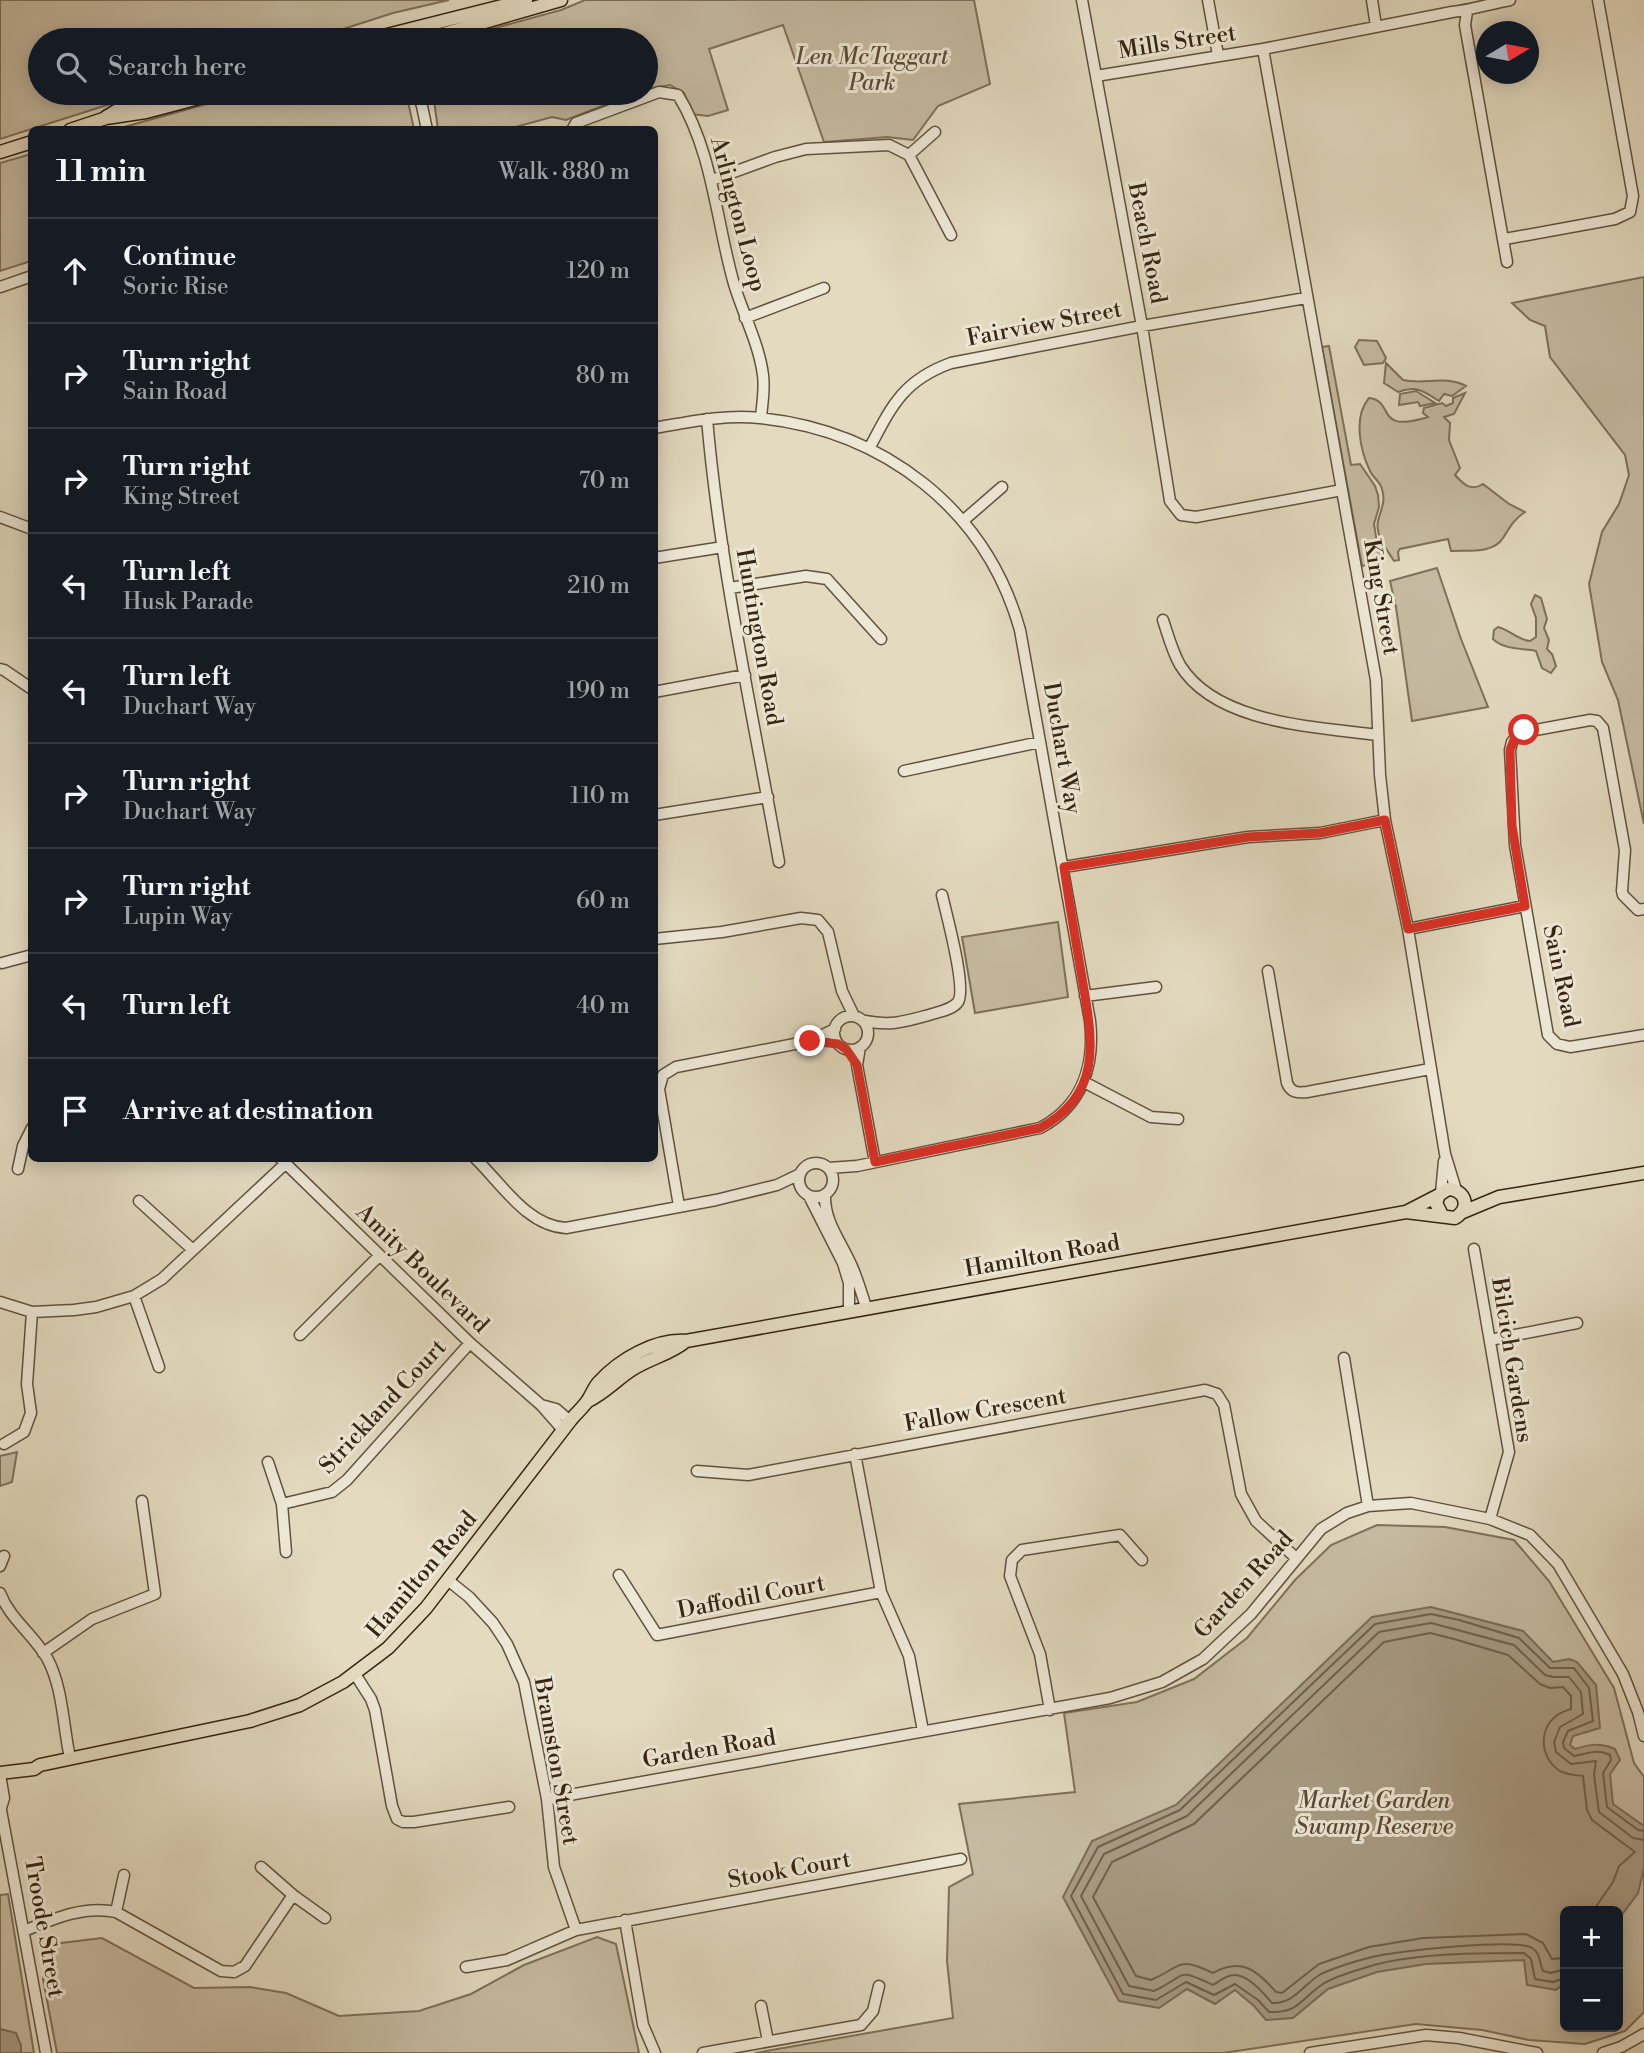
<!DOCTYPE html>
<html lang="en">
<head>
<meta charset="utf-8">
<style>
  body { margin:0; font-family:"Libre Bodoni",serif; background:#20242c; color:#f1f3f6 }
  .controls { position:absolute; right:21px; bottom:21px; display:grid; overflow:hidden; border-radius:10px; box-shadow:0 4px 18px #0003 }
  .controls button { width:63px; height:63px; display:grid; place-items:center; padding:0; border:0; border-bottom:2px solid #363941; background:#171b24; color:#f1f3f6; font:35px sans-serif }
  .compass { position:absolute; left:1476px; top:21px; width:63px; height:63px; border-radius:50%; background:#171b24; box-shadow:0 4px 18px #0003; rotate:80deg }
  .stop { position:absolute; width:21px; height:21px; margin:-16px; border:5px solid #d93025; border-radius:50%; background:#fff }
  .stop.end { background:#d93025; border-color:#fff; box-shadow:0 2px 7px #0008 }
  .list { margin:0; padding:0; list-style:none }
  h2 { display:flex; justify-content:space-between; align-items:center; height:91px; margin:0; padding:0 28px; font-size:30px }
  h2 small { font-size:23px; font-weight:400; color:#9ea1a6 }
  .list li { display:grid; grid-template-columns:46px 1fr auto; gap:21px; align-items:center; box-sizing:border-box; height:105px; padding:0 28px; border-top:2px solid #363941 }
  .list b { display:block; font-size:26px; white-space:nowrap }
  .list p { margin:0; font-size:23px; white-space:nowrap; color:#9ea1a6 }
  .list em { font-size:23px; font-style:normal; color:#9ea1a6 }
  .icon { flex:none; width:38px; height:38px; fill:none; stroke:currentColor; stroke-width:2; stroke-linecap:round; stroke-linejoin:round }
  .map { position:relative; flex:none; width:1644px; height:2053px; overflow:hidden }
  .search { position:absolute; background:#171b24; box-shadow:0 4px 18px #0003; left:28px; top:28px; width:630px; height:77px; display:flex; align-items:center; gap:18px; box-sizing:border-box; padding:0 24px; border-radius:38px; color:#9ea1a6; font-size:26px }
  .panel { position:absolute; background:#171b24; box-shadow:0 4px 18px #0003; left:28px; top:126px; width:630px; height:1036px; border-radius:10px }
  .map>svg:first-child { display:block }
</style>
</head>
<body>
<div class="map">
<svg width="1644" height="2053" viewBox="0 0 1644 2053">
  <rect width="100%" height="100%" fill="#e3dac0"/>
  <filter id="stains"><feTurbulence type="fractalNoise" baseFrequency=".00286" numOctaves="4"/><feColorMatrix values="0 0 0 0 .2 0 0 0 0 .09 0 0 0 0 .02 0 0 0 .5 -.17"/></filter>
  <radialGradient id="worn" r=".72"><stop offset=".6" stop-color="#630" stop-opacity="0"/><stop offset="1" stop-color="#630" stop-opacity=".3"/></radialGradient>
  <path fill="#c6bba2" stroke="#7e705a" stroke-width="2" fill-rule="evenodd" d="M0,0H449L393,13L309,40H40V93H145L0,139Z
    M585,0H974L990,84L938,106L913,140L887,137L824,142L783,25L709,49L728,110L708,116L692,114L684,93L670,85L646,89V40H451L561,10Z
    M263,93H406L414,129H117L242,94Z
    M433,93H636L566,120L552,117L508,129L438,130Z
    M31,154V261L0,271V163Z
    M1644,277V824L1618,700L1602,662L1589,584L1602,532L1619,504L1629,475L1625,455L1550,357L1545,326L1530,320L1512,303Z
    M1359,340L1377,341L1386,358L1383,363L1364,365L1355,347Z
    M1329,346L1351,465L1360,464L1375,486L1378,495L1379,507L1374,524L1380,562L1362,566L1322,347Z
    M1386,363L1403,380C1425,385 1445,375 1466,386L1452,396L1444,394L1439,401C1424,391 1416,385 1398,392L1384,383Z
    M1416,391L1435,403L1420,406L1418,402L1399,405L1400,394Z
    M1465,393L1454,414L1444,417L1450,423L1449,440L1460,468L1455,475C1463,484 1471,492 1483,484L1509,504L1525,512C1514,519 1510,527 1503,538C1493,554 1468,550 1451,551L1448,539L1400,549L1398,552L1399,560L1394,561C1387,550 1375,535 1378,521C1381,509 1386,502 1382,489C1380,481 1373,478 1370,471C1360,450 1353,417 1369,398C1396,401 1373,434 1428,417L1423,413L1424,408L1442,403L1446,406L1453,403V398Z
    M1437,568L1461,639L1488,707L1412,721L1396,607L1390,581Z
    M1535,595L1541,598L1547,619L1544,628L1549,640L1547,649L1552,654L1556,666L1551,673L1542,668L1536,651C1522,648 1504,650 1493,639L1494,630L1498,627C1510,630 1518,640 1530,641L1536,637V618L1531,604Z
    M1058,922L1068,997L975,1013L962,937Z
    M17,1452L12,1482L0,1486V1456Z
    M1377,1525L1445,1527L1514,1540L1549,1581L1614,1688L1634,1763L1644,1777V2012L1625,2031L1585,2044L1529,2040L1482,2030L1416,2024L1223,2053H755L953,2018L947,1961L949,1887L973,1874L959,1804L1075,1792L1064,1713L1137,1702L1194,1679L1247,1638L1295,1580L1331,1545ZM1565,1911H1618V2027H1565Z
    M8,1894L34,2053H21V2046L16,2033L0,2029V1895Z
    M597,1937L616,1944L639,2053H57L43,1979L53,1944L102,1938L194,1988L250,1987L286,1993L339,2016L419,2011L471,1994L524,1965Z"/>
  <path fill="#a89c84" stroke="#7a6c56" stroke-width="2" d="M1431,1607L1523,1631L1553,1662L1569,1659L1577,1662L1596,1685L1600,1728L1573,1736L1570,1745L1575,1749C1590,1744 1600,1743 1615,1749L1620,1760L1610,1774L1613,1804L1644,1826V1868L1638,1893L1618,1920V1911H1565V1983L1556,1990L1527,1985L1524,1960L1426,1964L1377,1972L1328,1989L1293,2018L1266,2020L1254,2006L1235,1990L1215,2004L1187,1989L1159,2008L1119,2001L1063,1897L1092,1841L1176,1805L1372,1617Z
    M0,2029L16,2033L21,2046V2053H0Z"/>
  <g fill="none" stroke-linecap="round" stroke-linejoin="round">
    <path stroke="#6f604a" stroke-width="2" d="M1565,1958L1552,1959L1543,1943L1526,1934L1423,1938L1369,1947L1319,1964L1282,1993L1276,1992C1257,1970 1241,1957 1213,1973C1177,1956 1183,1966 1151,1980L1136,1976L1093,1897L1112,1862L1194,1824L1384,1642L1430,1633L1454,1639L1508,1655L1540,1684L1550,1688L1563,1687L1571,1696V1709C1566,1711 1561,1712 1556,1716C1537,1731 1541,1761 1562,1772C1569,1775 1576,1775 1583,1776L1587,1810L1592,1820L1635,1852L1619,1866L1613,1882L1593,1911
      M1565,1969L1551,1973L1543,1971C1539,1963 1541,1953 1532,1948C1518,1938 1394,1951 1372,1957C1356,1961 1336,1967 1321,1974C1303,1984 1295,2004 1272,2003C1263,1993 1245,1970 1229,1976C1223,1978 1218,1982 1213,1985C1174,1967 1189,1975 1154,1991L1129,1986L1081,1896L1104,1854L1187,1816L1379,1632L1431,1623L1514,1645L1545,1675L1553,1677H1569L1581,1692L1583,1714L1560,1727L1554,1742L1556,1752L1571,1764L1596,1761L1594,1775L1599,1812L1633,1838L1644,1840
      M1565,1978L1553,1982L1535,1979L1531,1959L1524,1953C1478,1953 1419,1953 1374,1965C1359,1970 1337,1975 1323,1984C1300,1999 1300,2013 1269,2012L1258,2000L1235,1984L1214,1995L1186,1982L1156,2000L1123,1994L1071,1896L1098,1847L1180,1810L1375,1624L1431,1614L1459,1620L1519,1638L1550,1668H1574L1589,1688L1593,1721L1568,1731L1563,1742L1564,1748L1574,1756C1587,1754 1597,1748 1610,1755L1611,1760L1603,1773L1607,1807L1638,1830L1644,1831"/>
    <defs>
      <path id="minor" d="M1082,0L1142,326L1170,501L1181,515L1196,517L1342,490
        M1208,0L1218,55
        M1372,0L1376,26
        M1467,12L1465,25L1507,262
        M1263,49L1376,680L1380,775L1385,820L1408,929L1445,1154L1456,1190
        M1096,76L1263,49L1452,12C1471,10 1489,4 1510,0
        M417,93L422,106L427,130
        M572,130L576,123L659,92L678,95C713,152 716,221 734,284C743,314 759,344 763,375C765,389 762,404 761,418
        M909,155L935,132
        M712,180L775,157L806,149L889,145L909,155L951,235
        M1505,239L1615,219L1630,212L1633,196L1598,0
        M0,287L32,276
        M745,318L824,288
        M707,419C720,568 753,715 779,862
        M654,428C689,422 725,414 760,418C884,431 986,509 1020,630L1090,1021C1095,1066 1082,1106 1040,1128L857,1166L828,1168
        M870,447C892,405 904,380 951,363L1142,326L1306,298
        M0,517L32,529
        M964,520L1002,487
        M654,558L723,547
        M730,588L806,576L827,579L881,639
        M1163,620C1168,635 1172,651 1180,665C1216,724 1317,727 1378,735
        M0,669L4,670L32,689
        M654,692L745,675
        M904,771L1040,742
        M654,815L768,797
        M1064,867L1248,837L1320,833L1385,820
        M1644,909L1638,910L1623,895L1622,891L1625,850L1603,728L1597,721L1590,720L1519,733L1512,742L1510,750L1515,845L1548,1035L1557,1044L1570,1047L1644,1035
        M1408,929L1525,906
        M654,939L722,932L801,918L818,920L828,932L842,991L854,1016
        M2,963L32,955
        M1268,971L1287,1083C1291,1093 1298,1093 1307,1092L1430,1069
        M1085,996L1156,987
        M834 1033a17 17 0 1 1 34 0a17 17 0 1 1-34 0Z
        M865,1021C891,1026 903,1022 929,1015C938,1012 952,1010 958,1002C967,988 946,913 942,895
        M860,1047L857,1065L875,1162
        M1084,1082L1151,1117L1178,1119
        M280,1158L470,1343L541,1405L563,1430
        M475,1158C501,1183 527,1226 566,1228L716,1200L777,1185L800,1174
        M799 1180a17 17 0 1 1 34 0a17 17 0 1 1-34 0Z
        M18,1169L23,1146L32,1128
        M1441,1193L1444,1161
        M825,1195C824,1223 843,1244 853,1269C858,1281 862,1294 866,1307
        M809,1196L843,1263L849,1283V1310
        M139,1201L193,1250
        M679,1206L659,1089L663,1075L676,1067L810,1041L835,1029
        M1474,1249L1509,1452L1490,1519
        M134,1296L159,1367
        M0,1302L32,1312L74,1310L96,1307L134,1296L162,1279L285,1164
        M300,1335L379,1256
        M1490,1340L1577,1323
        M1344,1358L1368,1506
        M541,1405L556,1409L570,1421
        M4,1444L24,1432L31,1413L27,1384L32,1312
        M855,1454L881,1592L909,1656L923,1731
        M268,1462L282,1504L286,1552
        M697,1471L748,1475L1205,1390L1217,1394L1224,1405L1241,1494L1256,1521L1296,1558
        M282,1504L332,1492L347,1480L470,1343
        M0,1566L4,1556
        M619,1575L657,1635L881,1592
        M449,1581L469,1597L493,1623L507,1644L524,1682L547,1799L554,1867L576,1930
        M0,1593C10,1619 33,1634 47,1658C63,1687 63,1726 70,1758
        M43,1653L92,1619L155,1594L142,1501
        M355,1674L371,1699L375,1710L392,1806L397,1819L403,1822H414L509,1807
        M1050,1710L1040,1654L1010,1576L1012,1560L1022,1550L1120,1535L1142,1560
        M0,1775L4,1798L1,1808
        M547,1799L1110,1698L1162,1682L1203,1659L1251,1614L1321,1529L1347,1513L1368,1506L1411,1503L1490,1519L1530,1535L1558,1564L1623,1674L1638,1712L1644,1736
        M0,1805L46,2053
        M261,1867L293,1895L325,1918
        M116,1912L124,1875
        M625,1920L643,2025L655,2053
        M24,1931C53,1919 84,1905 116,1912L221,1971L234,1972L245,1966L293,1895
        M466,1967L507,1960L576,1930L961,1859
        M761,2006L768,2041
        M703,2053L861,2025L873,2011L879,1986
        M1310,2053L1426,2035L1459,2038L1537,2053
        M1603,2053L1621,2047L1644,2034"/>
      <path id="major" d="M367,40L526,0
        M422,40L561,0
        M106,117L119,109L175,93
        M70,130L106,118L146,112L218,93
        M0,152L32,142
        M1406,1212L1439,1195
        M1463,1212L1499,1197L1644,1173
        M588,1401C605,1393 617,1379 633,1369C650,1358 671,1354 686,1341
        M0,1773L34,1769L40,1765L250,1721L300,1705L343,1682L388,1648L426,1608L570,1421C575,1414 583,1408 588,1400C592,1394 594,1387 599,1382C620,1359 655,1339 686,1341L1406,1212L1455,1218C1471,1208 1466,1190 1448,1189L1439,1195L1436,1203L1442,1215"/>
    </defs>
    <use href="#minor" stroke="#61523d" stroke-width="13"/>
    <use href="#major" stroke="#362511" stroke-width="15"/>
    <use href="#minor" stroke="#ede7d6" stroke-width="10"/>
    <use href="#major" stroke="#e3dac0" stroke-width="12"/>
  </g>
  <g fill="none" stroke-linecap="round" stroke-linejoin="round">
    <path stroke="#d93025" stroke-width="9" d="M810,1041L838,1044L846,1049L857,1065L875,1162L1040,1128C1107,1093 1091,1033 1081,972C1075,937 1069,902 1064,867L1248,837L1320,833L1385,820L1408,929L1525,906L1512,826L1510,750L1515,737L1524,730"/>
  </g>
  <g text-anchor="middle" stroke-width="6" stroke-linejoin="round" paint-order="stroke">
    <g font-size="23" fill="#362511" stroke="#ede7d6">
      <text transform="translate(1177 41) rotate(-9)" y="8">Mills Street</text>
      <text transform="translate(739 214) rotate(75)" y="8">Arlington Loop</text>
      <text transform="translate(1148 243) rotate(79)" y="8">Beach Road</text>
      <text transform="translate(1044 323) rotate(-11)" y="8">Fairview Street</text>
      <text transform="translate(1382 597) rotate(80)" y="8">King Street</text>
      <text transform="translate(760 637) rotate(80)" y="8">Huntington Road</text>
      <text transform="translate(1063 748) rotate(80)" y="8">Duchart Way</text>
      <text transform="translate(1562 976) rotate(78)" y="8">Sain Road</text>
      <text transform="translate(1042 1255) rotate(-10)" y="8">Hamilton Road</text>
      <text transform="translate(423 1268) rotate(44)" y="8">Amity Boulevard</text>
      <text transform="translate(1513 1360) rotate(81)" y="8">Bilcich Gardens</text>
      <text transform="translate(382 1406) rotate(-47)" y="8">Strickland Court</text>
      <text transform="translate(985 1409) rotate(-10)" y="8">Fallow Crescent</text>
      <text transform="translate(421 1574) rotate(-50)" y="8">Hamilton Road</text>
      <text transform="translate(1243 1584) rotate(-48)" y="8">Garden Road</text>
      <text transform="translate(751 1596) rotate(-11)" y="8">Daffodil Court</text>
      <text transform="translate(709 1748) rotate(-10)" y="8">Garden Road</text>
      <text transform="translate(557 1761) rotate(80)" y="8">Bramston Street</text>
      <text transform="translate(789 1869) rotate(-10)" y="8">Stook Court</text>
      <text transform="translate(45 1927) rotate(80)" y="8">Troode Street</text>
    </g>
    <g font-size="23" font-style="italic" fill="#5a4a35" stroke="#ede7d6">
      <text x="872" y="64">Len McTaggart<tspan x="872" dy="26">Park</tspan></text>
      <text x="1374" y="1808">Market Garden<tspan x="1374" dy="26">Swamp Reserve</tspan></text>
    </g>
  </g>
  <rect width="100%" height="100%" filter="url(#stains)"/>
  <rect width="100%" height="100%" fill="url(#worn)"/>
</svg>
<div class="controls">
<button>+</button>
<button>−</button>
</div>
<svg class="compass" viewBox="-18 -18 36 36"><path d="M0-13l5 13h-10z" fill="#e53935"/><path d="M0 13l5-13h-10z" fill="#9ea1a6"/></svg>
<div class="stop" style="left:1524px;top:730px"></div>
<div class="stop end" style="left:810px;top:1041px"></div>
<div class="search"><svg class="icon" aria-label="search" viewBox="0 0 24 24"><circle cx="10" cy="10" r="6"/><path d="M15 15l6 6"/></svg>Search here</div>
<section class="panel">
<h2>11 min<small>Walk · 880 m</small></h2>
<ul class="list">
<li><svg class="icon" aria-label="ahead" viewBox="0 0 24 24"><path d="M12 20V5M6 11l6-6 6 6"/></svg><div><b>Continue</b><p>Soric Rise</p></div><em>120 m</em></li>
<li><svg class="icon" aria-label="right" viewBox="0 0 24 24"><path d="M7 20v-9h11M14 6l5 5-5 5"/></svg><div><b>Turn right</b><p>Sain Road</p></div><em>80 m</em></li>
<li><svg class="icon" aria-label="right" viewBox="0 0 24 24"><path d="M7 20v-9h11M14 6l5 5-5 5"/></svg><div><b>Turn right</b><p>King Street</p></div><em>70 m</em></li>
<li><svg class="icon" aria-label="left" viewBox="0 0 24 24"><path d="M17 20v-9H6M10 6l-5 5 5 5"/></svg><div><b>Turn left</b><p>Husk Parade</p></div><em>210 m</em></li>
<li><svg class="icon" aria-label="left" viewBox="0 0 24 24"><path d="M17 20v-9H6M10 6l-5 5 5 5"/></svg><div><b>Turn left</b><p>Duchart Way</p></div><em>190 m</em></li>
<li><svg class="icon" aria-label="right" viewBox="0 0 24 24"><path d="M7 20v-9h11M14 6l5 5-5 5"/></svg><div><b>Turn right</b><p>Duchart Way</p></div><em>110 m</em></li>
<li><svg class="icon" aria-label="right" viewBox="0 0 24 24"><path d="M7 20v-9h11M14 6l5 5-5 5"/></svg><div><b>Turn right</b><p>Lupin Way</p></div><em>60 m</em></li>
<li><svg class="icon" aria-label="left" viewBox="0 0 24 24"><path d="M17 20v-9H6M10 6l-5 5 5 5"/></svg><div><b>Turn left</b></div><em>40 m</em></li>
<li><svg class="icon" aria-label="arrive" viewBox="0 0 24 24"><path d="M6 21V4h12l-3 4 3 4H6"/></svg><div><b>Arrive at destination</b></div></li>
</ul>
</section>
</div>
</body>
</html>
